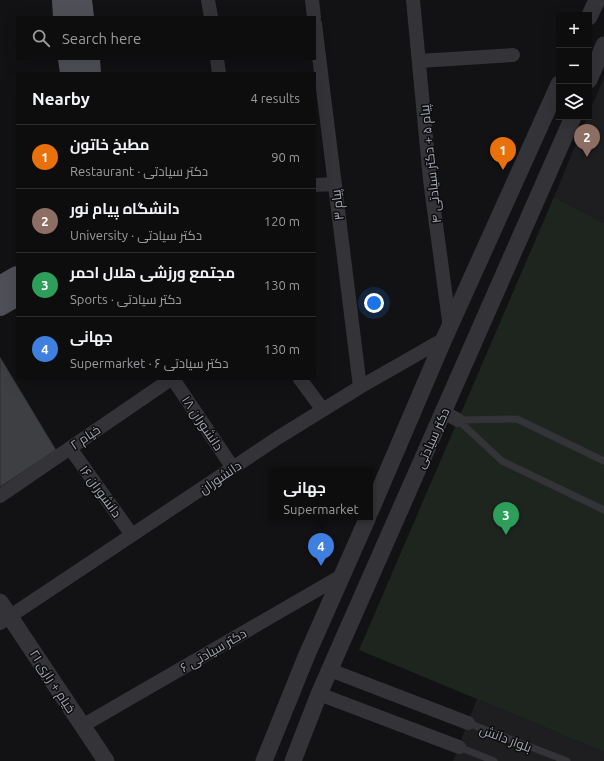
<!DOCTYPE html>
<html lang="en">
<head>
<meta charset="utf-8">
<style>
  body { margin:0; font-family:Ubuntu,Cairo,sans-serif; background:#1c1b1c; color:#f1f3f6 }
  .controls { position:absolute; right:12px; top:12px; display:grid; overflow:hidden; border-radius:0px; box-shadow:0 4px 16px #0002 }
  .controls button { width:36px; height:36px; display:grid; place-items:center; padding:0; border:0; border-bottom:1px solid #2e2d2e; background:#0e0d0e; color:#f1f3f6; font:20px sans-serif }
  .you { position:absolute; left:374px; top:303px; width:14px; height:14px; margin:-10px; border:3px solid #fff; border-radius:50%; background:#1a73e8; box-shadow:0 0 0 6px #1a73e833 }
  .badge { display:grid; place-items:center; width:26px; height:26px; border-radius:50%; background:#e8b734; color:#fff; font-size:13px; font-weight:700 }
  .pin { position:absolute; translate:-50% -33px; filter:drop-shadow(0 1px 2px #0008) }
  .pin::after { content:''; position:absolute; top:21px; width:14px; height:12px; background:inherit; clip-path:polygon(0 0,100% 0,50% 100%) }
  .popup { position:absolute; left:269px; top:468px; width:104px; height:52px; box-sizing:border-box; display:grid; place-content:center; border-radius:0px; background:#0e0d0e; filter:drop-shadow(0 1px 3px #0005); font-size:13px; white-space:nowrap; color:#9b9c9e }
  .popup b { font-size:15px; color:#f1f3f6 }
  .popup::after { content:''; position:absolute; left:50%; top:100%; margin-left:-8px; border:8px solid transparent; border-top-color:#0e0d0e }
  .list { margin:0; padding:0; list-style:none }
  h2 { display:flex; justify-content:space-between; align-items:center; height:52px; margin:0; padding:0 16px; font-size:17px }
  h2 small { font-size:13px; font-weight:400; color:#9b9c9e }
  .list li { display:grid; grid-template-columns:26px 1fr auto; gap:12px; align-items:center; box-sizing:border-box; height:64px; padding:0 16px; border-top:1px solid #2e2d2e }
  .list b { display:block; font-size:15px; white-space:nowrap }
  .list p { margin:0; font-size:13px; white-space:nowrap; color:#9b9c9e }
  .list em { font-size:13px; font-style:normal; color:#9b9c9e }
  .icon { flex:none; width:22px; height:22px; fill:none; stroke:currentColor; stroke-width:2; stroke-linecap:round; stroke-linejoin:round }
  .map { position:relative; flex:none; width:604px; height:761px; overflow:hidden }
  .search { position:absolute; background:#0e0d0e; box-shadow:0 4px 16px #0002; left:16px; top:16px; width:300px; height:44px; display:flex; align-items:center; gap:10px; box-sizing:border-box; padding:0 14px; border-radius:0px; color:#9b9c9e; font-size:15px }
  .panel { position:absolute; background:#0e0d0e; box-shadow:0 4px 16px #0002; left:16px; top:72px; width:300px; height:308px; border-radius:0px }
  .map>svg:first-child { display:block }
</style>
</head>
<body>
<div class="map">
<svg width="604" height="761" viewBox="0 0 604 761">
  <rect width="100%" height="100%" fill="#121113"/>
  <path fill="#1e1e20" d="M604,77V223L554,197L587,117H589V113Z
    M477,699L604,752V761H453Z"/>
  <path fill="#1e251f" d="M554,197L604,223V752L359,650Z"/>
  <path fill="#3e3f43" stroke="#2c2c2f" d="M0,357L56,450L0,487Z"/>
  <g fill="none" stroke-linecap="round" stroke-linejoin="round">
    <path stroke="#333338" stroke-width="7" d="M458,420L502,461L604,510
      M458,420L517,419L604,461
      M468,723L567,761
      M459,747L494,761"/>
    <path stroke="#333338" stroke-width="14" d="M208,0L211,17
      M312,0L314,17
      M413,0L430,180L450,328
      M315,24L360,387
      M217,59L219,73
      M419,61L513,55
      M315,185L334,184
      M173,379L233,468
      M300,379L323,410
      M443,412L458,420
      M70,448L132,535
      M0,496L171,379
      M0,623L279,437L360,387L444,339
      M330,670L468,723
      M319,694L459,747
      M82,726L343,575"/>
    <path stroke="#333338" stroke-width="17" d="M589,17L597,0
      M589,80L604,45
      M370,512L444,339L559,84
      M0,602L106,761
      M264,761L306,657L368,517
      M293,761L319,694L573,117"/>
    <path stroke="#4f5057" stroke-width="22" d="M63,0L64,17
      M81,0L83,17
      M69,59L71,73
      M89,59L90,73
      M0,287L17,277
      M0,305L17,295"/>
  </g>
  <g text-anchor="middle" stroke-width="3" stroke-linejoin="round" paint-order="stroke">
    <g font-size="13" fill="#a4a7b3" stroke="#0d0d0e">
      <text transform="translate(430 164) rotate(-96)" y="5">پیام ۵ + دکتر سیادتی ۴</text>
      <text transform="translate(337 205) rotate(-97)" y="5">پیام ۳</text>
      <text transform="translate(203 423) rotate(56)" y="5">دانشوران ۱۸</text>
      <text transform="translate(85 437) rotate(-34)" y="5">خیام ۲</text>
      <text transform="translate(432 438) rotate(-66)" y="5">دکتر سیادتی</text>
      <text transform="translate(220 477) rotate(-34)" y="5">دانشوران</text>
      <text transform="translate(101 491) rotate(54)" y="5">دانشوران ۱۶</text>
      <text transform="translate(213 650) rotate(-30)" y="5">دکتر سیادتی ۶</text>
      <text transform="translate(53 681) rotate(57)" y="5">خیام + رازی ۲۱</text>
      <text transform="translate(506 738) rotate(21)" y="5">بلوار دانش</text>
    </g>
  </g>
</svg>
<div class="controls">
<button>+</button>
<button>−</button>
<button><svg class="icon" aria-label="layers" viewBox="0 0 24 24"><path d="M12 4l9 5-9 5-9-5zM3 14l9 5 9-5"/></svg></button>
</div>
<div class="you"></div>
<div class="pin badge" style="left:503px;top:170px;background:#e8710a">1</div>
<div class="pin badge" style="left:587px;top:157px;background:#8d6e63">2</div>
<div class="pin badge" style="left:506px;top:535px;background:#2e9e5b">3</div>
<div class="pin badge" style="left:321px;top:566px;background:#3f7fe0">4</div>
<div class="popup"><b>جهانی</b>Supermarket</div>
<div class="search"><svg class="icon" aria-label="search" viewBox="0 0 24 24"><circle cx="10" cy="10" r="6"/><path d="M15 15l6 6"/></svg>Search here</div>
<section class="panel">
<h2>Nearby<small>4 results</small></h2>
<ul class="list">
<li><span class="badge" style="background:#e8710a">1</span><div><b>مطبخ خاتون</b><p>Restaurant · دکتر سیادتی</p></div><em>90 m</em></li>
<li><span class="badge" style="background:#8d6e63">2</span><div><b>دانشگاه پیام نور</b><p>University · دکتر سیادتی</p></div><em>120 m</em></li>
<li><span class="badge" style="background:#2e9e5b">3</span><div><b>مجتمع ورزشی هلال احمر</b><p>Sports · دکتر سیادتی</p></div><em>130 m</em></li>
<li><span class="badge" style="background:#3f7fe0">4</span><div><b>جهانی</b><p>Supermarket · دکتر سیادتی ۶</p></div><em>130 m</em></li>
</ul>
</section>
</div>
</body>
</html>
